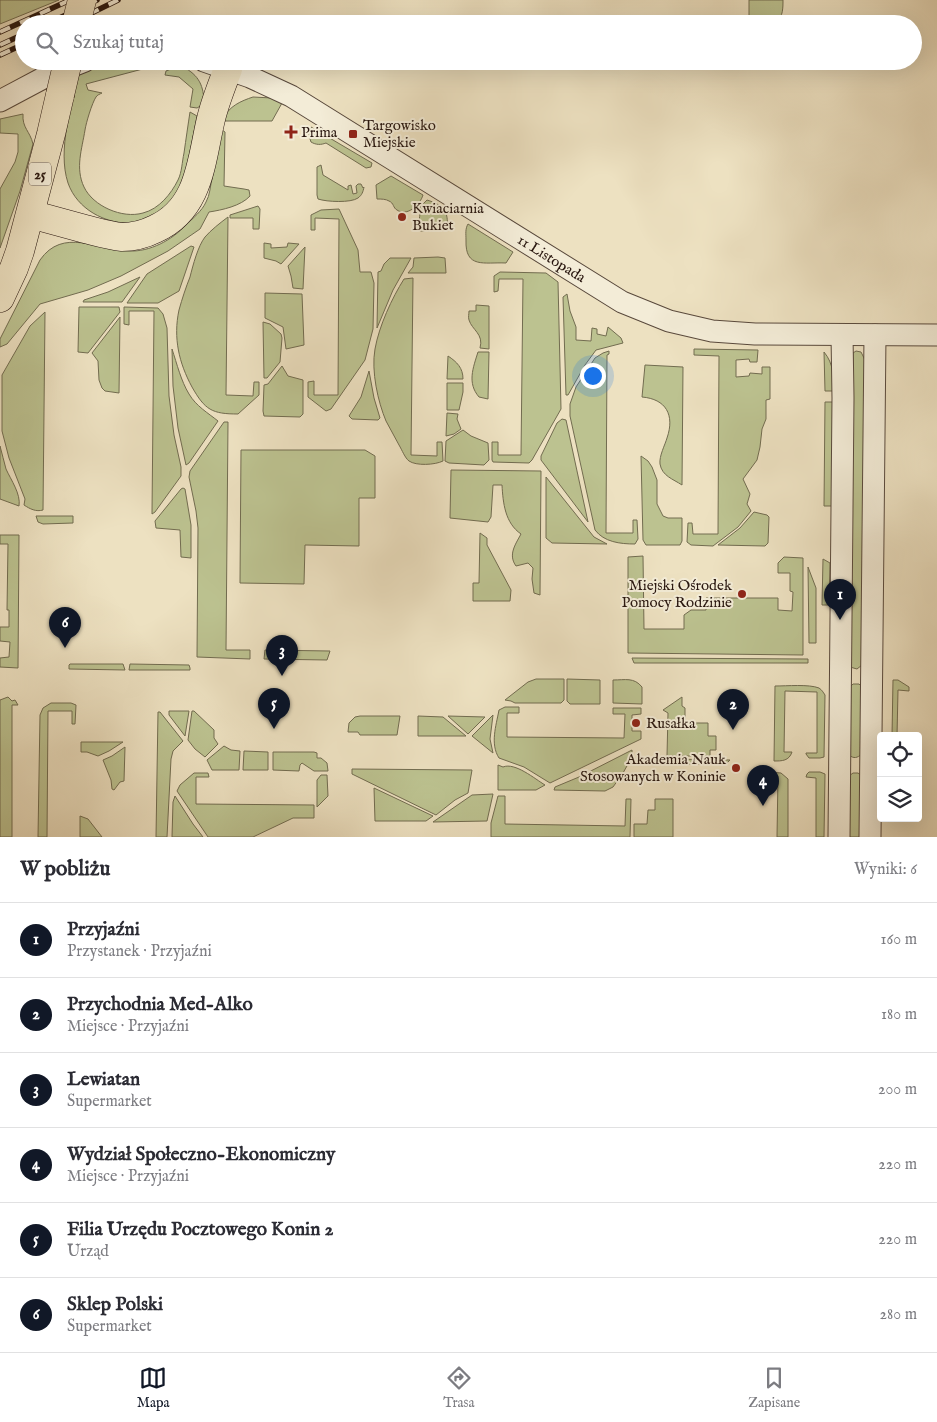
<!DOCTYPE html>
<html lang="pl">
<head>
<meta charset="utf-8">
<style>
  body { margin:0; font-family:"IM FELL English",serif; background:#f2f2f3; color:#2b2b33 }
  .controls { position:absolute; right:15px; bottom:15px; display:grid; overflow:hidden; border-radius:5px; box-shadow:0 5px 20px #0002 }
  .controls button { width:45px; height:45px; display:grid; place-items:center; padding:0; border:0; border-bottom:1px solid #e1e1e2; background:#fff; color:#2b2b33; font:25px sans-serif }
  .you { position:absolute; left:592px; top:375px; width:18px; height:18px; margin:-12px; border:4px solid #fff; border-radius:50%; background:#1a73e8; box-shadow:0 0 0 8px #1a73e833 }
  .badge { display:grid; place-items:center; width:32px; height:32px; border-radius:50%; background:#111827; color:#fff; font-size:16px; font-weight:700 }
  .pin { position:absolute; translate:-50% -41px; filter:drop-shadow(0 1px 2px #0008) }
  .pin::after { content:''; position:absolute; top:26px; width:18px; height:15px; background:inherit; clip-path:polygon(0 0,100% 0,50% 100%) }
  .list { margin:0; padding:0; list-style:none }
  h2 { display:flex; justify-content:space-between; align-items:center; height:65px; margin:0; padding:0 20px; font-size:21px }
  h2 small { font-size:16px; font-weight:400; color:#7c7c81 }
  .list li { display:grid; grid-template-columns:32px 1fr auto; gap:15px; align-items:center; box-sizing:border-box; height:75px; padding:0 20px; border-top:1px solid #e1e1e2 }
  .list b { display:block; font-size:19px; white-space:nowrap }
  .list p { margin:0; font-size:16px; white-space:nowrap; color:#7c7c81 }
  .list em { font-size:16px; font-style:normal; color:#7c7c81 }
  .icon { flex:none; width:28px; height:28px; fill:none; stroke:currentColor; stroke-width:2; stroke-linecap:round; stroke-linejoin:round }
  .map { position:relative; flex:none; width:937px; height:837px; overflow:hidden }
  .search { position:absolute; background:#fff; box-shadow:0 5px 20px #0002; left:15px; right:15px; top:15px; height:55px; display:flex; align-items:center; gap:12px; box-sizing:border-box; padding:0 18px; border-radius:28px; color:#7c7c81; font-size:19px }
  .sheet { height:515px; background:#fff }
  nav { display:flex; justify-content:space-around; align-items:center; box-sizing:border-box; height:70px; border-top:1px solid #e1e1e2; background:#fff; font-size:14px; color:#7c7c81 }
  nav a { display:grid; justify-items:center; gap:2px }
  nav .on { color:#111827 }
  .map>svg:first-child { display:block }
</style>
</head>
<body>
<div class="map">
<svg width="937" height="837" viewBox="0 0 937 837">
  <rect width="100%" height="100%" fill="#ede1c1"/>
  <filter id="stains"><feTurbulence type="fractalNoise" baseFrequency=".004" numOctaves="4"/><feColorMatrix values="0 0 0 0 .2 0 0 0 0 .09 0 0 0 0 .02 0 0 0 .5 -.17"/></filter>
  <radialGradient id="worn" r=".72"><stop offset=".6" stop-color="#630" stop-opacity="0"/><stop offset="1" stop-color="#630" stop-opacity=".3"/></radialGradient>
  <path fill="#bcc290" stroke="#726c50" d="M0,0H59L0,24Z
    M749,0H783C783,8 783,16 777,22H749Z
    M137,61H148L154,66L86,84L88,90L102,93C100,94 97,95 96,97C92,103 86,123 85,130C82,149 75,168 84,187C93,206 122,219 143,213C159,209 171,194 178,180C182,172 182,162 184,153C186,139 188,125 190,112L197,116C193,135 185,187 174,200C164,210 145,222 131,223C105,224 77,209 68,183C57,149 72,106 79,71L112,63Z
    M183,67C199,75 204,86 204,104L197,108L190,107L193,89L179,77L165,75L166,71L171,69Z
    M253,97L272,98L282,103L272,121H225L223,119C229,106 241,101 253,97Z
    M23,114C22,128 30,131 33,144L20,191L0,248V189L15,162L18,152V134L0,133V119Z
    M311,127L372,163L371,167L366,168L326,143C321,145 316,145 311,142C309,136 308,133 311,127Z
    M222,130L225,132L224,186L244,189L249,190L250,196C241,206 222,210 209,212L200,229L168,251L121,276L88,290L40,304L7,344L0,347V339L40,260C63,227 97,250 129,251C150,252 172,240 186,225C193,218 202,211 206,202C210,195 210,187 212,179C215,163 219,147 222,130Z
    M321,165L323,175L348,190V186L351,185L353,194L357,193L356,186L358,184H361L363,188L364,187C363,192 362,195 358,198C351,203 327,202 318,199L317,195V167Z
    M391,176L423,195C420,205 407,217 397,210C393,208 394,203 389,201C386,199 381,199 377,199L376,185Z
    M427,200C443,205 449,211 447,228L436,231H420C417,223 421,216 420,207Z
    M258,206L260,209L259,229H253V218H230V215Z
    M339,209L358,250L360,272H371L374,283L373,329L365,360L331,409L326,411L308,397V382L314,381V395H338L339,219L315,218V230H311V215L321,210Z
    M228,217L226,395L253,396L254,382H259V395L238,414C212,414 205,410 192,387C179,363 173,338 179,310C182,299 186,287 190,277C193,265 198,246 205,237C211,230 220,223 228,217Z
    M468,224L513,252L506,263C484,262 465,269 466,240C466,234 465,229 468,224Z
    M264,243L271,244V248L287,247L288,243L299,244L281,264L276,261L264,258Z
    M191,246L194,247L179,291L158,303H127L147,274Z
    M305,247L303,289L293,288L291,276L288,266Z
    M438,257L445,258L446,273H408L413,267L414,258Z
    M390,258H411L393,290L377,328L378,272L381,271L384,264Z
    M500,272L546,273L558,282L561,409L532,460L529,463L493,462L492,460V442H498V455H521L523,279H499L498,291L494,292V276Z
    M140,277L122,302H83L84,300L108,292Z
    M413,278L411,455L437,456V442H442L443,461C435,465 416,466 409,461C405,458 402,450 399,445C395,437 390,429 386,421C378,402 371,371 375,349C379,326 392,298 404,279Z
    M265,293L302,294L304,345L286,349L283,327L265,318Z
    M567,294L570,311L576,327V340L591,341L592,328L597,329V334L606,336L608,327L621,338L623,343L596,350L585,365L568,395H566L563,297Z
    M476,305L489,306V349L480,348C484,334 472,330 469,320C468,317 469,314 469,311H476Z
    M79,307H119L120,312L88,353L78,352Z
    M124,307L158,308L163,314L167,328L169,396L174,435L181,467V476L155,512L152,514L154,311H129V325L124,324Z
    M45,312L43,510C36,512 30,509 24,505L25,499L9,458L2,431V375L30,326Z
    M120,317L119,393L105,391L102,388L99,380L98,361L92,353Z
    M263,322L270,324L281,334L282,338L280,362L267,378H264Z
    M172,349C177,364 181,381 189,394C196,406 208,413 218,421L189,463L186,465L178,428L173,386Z
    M694,349L758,350L757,362H750L749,359L736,360V377L749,376L750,373L762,374V367H770V399L766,400V419L762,429L760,447L757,460L743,479L750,494L747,504L751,511L738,527L713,546L691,545L687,542L688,523H692L693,534H718L719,356L694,355Z
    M609,351V354L607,355L606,533H633V520H637L638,539L635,544C620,544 604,542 595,530L570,416V404L576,387L595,358L603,353Z
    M856,351L861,352L865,360L862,665L857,669L850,667L853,353Z
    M478,352H489L488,399L479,397C467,383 473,368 478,352Z
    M824,352C834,364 833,376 834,391H825Z
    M448,356C457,362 463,368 463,379H447Z
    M645,365L683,367L682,485C673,479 662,476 660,464C659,456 665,445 667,438C675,415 666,399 642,397Z
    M282,366L288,376L303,380V414L300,417L264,416L263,411L264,385L268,384Z
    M369,371L374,398L380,418L378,420L352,419L349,416L361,397Z
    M447,383H463V392L459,410H447Z
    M825,402H833L832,506H824Z
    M447,413L458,414L457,419L461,429L454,434L446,436Z
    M562,419L566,420L588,522L541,460V456L557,423Z
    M224,422H228L226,650H250V659L197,657L198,528L196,511L189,477L190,471Z
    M463,430L471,436L488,443L489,460L484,465L449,463L445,461L446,441Z
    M0,446C2,454 4,461 6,469C11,480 21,494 19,506L0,499Z
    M241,450H365L375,456V498H359V546L305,545L304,584L240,583Z
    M641,456L648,461L652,467L657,480V504L663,516L668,518H682V541L680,545H646L643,540Z
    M451,470L541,471L540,595L534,593L532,579L533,568L528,563L516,566C508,555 515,545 521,534C505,523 503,503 502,485H493L491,517L488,522L450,518Z
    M546,477L594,537L607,544L552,543L546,538Z
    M183,488L185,489L191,525V558L181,557L180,530L156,528L155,521L181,489Z
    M754,512L767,515L769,517L768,543L765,546L718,545L740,528Z
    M36,516H73V523L43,524L38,522Z
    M480,533L487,538V545L511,590L510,601H473V583H479Z
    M0,535H19L18,668L0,667V658L9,657L10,642L0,641V627H9V610H7L8,544H0Z
    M643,556L644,629H684V615L691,610H706V598H778V610L792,611L793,592L790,591V573H778V563L784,557L803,558V655L628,653V557Z
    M823,559L830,563L829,605H822Z
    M808,567L816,588V643H809Z
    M265,650L330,651L327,660L264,659Z
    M632,658L808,659V663H634Z
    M70,664H123L125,670L69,669V665Z
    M130,664L189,665L190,668V670H129Z
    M536,679H564V700L561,703H515L511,701L505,700L528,682Z
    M567,679L600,680V704H570L567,701Z
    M613,680C625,680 634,677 642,687V704L613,703Z
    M893,680H898L909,687V691L898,690L897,736H892Z
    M853,684H859L863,688L862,754C857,758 854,759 849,755L850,687Z
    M775,686C787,686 809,684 819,688C822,690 823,692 825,695L824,757L820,758H809L806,754V753H817V692L785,691L784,752H792C789,761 782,761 774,761Z
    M8,697L12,701L15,700L18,705H12V837H0V700Z
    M682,697V706L685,708V723H708V736H716V750H710V756H667L668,713L663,710Z
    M51,703H71L76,705L75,724H72V711H48L47,837H38L40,715L43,708Z
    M505,707H519V713H507V737L624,738L625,714H613V708H641V714L632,715V731H641V739L550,783L524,767L499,758C490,744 496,726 499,710Z
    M169,711H189L185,736L169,715Z
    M192,711H194L214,730V738L218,744L205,757L195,749L188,740Z
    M158,712H160L183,741L173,751L171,759L167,837H156Z
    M493,715L490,739L493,753L472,736Z
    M360,716H400L397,735H360L358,732H348L349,723L355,717Z
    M418,716L443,717L466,736H418Z
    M448,716L485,717L468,734Z
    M81,742H123L109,751L98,756L87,752H81Z
    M224,746L231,750L240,751L239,770H212L207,760Z
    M125,747L124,781L120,782L114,790L112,789L111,780L103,760L112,756Z
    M632,750V757L623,773L613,787L605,791L554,790L555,787L579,777Z
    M244,751L268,752V770H243Z
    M273,752H314L317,753V758H321L327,763L328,771H314L302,763L300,765L299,771L273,770Z
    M667,759L730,760L726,764H667Z
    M498,765L503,767C515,762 535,779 545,785L536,790H498Z
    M352,769L472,770L468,793L455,800L436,815L352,774Z
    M768,772L781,773L788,779V837H777L778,776H768Z
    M809,772H820L825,774L824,837H816V778L806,777L807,774Z
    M194,773H208L209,777H196V804L314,805V818H293L253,837H208L177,791L180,785Z
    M853,773H858L862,776V837H847L849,776Z
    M321,775H327L328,796L317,807V780Z
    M374,788L433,816L426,821H375Z
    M493,794L487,821L433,822L472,795Z
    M175,796L193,824L203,837H172L173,802Z
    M498,796H505V824L625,826L626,799H631L630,837H491V823Z
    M655,799H673V837H634V824H647L648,810H655Z
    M80,816L88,819L102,837H80Z"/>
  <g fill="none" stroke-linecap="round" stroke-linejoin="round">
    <defs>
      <g id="minor">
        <path id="s1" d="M204,61L250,77L291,96L622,302L669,321L712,331L755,334L937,335"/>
        <path d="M0,101L47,76L85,61"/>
        <path d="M839,837L843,398L842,335"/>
        <path d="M870,837L875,335"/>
      </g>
      <path id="major" d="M30,214C48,219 67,224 85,229C97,232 110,236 122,237C134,237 145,234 155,229C200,209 201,161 211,119C215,102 222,85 228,69
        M0,298L14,268L20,251L51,134L60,95"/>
    </defs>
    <use href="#minor" stroke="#59493c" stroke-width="23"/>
    <use href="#major" stroke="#28160f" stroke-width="29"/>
    <use href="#minor" stroke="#f3ecd7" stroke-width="21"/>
    <use href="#major" stroke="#ede1c1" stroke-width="28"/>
    <defs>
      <path id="rail" d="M47,24L97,0
        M69,24L118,0
        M0,32L70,0
        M0,45L24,34
        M0,55L24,44"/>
    </defs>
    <use href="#rail" stroke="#28160f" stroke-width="5.5"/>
    <use href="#rail" stroke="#f3ecd7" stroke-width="4" stroke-dasharray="11" stroke-linecap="butt"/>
    <defs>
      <path id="major-bridge" d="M76,24L82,0
        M60,95L68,61"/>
    </defs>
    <use href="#major-bridge" stroke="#28160f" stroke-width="29" stroke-linecap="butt"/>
    <use href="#major-bridge" stroke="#ede1c1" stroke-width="28"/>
  </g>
  <g fill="#8f2418" stroke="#f3ecd7" stroke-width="2">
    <path d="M288.5 124.5h5v5h5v5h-5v5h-5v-5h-5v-5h5z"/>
    <rect x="348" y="129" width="10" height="10" rx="2.5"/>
    <circle cx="402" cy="217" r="5"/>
    <circle cx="742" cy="594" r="5"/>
    <circle cx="636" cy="723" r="5"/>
    <circle cx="736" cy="768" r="5"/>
  </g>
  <g text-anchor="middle" stroke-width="4" stroke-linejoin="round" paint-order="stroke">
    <rect fill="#f3ecd7" stroke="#65564b" stroke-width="1" x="29" y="162.5" width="22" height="23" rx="4"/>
    <g font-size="14" font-weight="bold" fill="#28160f">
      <text x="40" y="179">25</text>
    </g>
    <g font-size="15" fill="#28160f" stroke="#f3ecd7" text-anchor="start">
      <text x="363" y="130">Targowisko<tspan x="363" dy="17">Miejskie</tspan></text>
      <text x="301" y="137">Prima</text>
      <text x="412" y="213">Kwiaciarnia<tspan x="412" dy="17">Bukiet</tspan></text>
      <text x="732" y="590" text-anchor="end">Miejski Ośrodek<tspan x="732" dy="17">Pomocy Rodzinie</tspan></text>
      <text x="646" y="728">Rusałka</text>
      <text x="726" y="764" text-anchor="end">Akademia Nauk<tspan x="726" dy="17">Stosowanych w Koninie</tspan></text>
    </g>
    <g font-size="15" fill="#28160f" stroke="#f3ecd7">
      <text dy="5" stroke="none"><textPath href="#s1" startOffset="401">11 Listopada</textPath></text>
    </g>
  </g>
  <rect width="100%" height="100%" filter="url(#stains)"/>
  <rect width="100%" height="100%" fill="url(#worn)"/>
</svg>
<div class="controls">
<button><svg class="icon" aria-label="locate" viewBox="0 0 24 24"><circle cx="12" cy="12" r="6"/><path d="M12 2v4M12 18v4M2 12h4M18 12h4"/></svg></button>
<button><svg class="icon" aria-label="layers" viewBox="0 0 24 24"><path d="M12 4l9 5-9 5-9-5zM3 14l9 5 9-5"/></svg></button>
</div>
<div class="you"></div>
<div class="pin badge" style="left:840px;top:620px">1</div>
<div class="pin badge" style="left:733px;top:730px">2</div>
<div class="pin badge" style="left:282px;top:676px">3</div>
<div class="pin badge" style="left:763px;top:806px">4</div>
<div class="pin badge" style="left:274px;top:729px">5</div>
<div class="pin badge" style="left:65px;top:648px">6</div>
<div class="search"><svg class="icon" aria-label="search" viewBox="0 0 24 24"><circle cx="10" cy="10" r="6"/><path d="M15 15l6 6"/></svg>Szukaj tutaj</div>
</div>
<section class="sheet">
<h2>W pobliżu<small>Wyniki: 6</small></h2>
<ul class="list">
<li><span class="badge">1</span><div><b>Przyjaźni</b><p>Przystanek · Przyjaźni</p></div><em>160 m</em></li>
<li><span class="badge">2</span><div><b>Przychodnia Med-Alko</b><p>Miejsce · Przyjaźni</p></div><em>180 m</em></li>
<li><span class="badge">3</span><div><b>Lewiatan</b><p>Supermarket</p></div><em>200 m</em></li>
<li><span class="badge">4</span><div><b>Wydział Społeczno-Ekonomiczny</b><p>Miejsce · Przyjaźni</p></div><em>220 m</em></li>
<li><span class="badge">5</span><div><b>Filia Urzędu Pocztowego Konin 2</b><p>Urząd</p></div><em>220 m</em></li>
<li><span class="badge">6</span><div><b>Sklep Polski</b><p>Supermarket</p></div><em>280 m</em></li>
</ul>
</section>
<nav>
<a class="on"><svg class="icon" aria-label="map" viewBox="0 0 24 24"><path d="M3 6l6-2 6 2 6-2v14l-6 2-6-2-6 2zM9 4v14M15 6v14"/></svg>Mapa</a>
<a><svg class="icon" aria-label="directions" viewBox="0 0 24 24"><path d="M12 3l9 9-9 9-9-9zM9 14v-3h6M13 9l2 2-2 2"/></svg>Trasa</a>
<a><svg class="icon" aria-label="saved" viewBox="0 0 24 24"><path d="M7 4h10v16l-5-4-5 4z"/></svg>Zapisane</a>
</nav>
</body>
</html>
